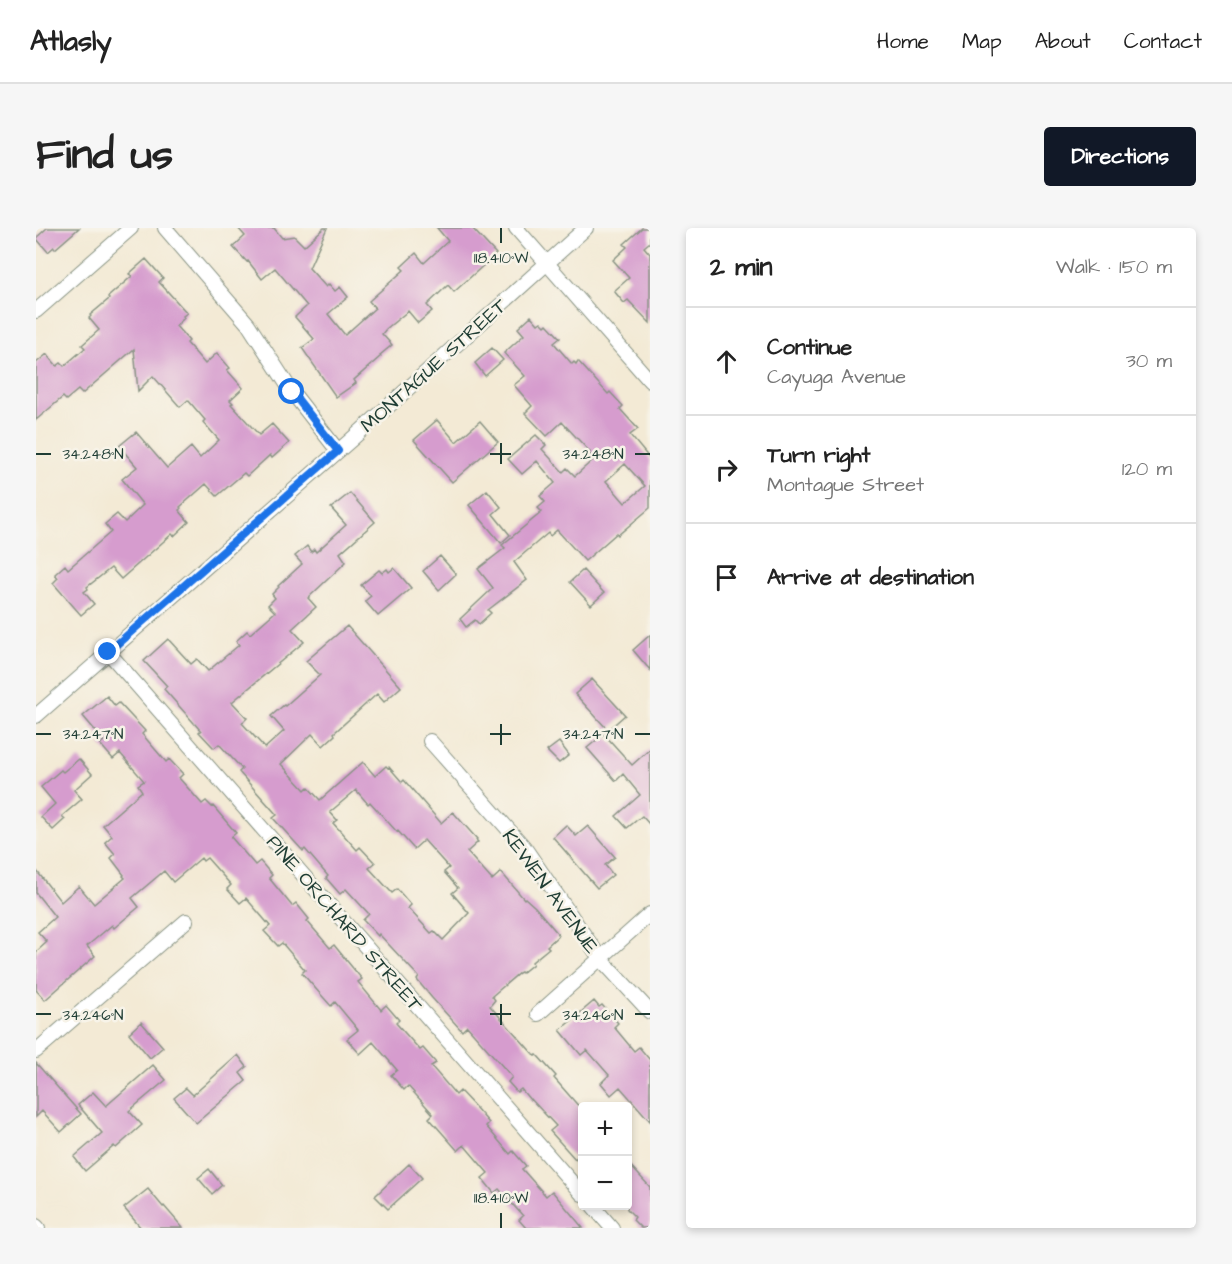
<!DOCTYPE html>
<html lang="en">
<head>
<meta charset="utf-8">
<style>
  body { margin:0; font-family:"Architects Daughter",sans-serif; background:#f6f6f6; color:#222 }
  .controls { position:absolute; right:18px; bottom:18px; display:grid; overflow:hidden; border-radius:6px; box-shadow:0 3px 9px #0003 }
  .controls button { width:54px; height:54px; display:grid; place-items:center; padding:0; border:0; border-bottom:2px solid #e0e0e0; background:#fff; color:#222; font:30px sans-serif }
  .stop { position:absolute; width:18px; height:18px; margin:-14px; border:4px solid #1a73e8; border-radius:50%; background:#fff }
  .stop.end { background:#1a73e8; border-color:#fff; box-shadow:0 2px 6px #0008 }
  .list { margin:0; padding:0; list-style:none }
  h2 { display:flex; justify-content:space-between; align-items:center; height:78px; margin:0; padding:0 24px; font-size:26px }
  h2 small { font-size:20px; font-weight:400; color:#767676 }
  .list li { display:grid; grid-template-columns:39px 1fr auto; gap:18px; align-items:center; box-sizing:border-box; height:108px; padding:0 24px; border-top:2px solid #e0e0e0 }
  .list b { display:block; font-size:22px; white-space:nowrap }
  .list p { margin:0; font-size:20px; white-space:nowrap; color:#767676 }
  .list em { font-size:20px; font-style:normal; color:#767676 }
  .icon { flex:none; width:33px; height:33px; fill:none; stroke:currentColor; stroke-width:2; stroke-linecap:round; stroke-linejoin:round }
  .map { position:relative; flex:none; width:614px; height:1000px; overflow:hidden; border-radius:6px }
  header { display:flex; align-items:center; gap:36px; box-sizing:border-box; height:84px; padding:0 30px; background:#fff; border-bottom:2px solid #e0e0e0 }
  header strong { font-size:28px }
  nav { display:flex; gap:33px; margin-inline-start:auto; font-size:21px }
  .intro { display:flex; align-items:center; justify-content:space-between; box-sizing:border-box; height:144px; padding:0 36px }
  h1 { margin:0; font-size:42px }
  .button { padding:15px 27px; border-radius:6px; background:#111827; color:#fff; font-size:21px; font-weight:700 }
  main { display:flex; gap:36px; padding:0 36px }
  aside { flex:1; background:#fff; border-radius:6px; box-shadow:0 3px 9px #0003 }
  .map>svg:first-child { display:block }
</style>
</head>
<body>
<header>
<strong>Atlasly</strong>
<nav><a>Home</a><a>Map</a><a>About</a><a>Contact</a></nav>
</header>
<div class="intro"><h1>Find us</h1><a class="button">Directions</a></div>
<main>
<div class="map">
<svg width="614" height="1000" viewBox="0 0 614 1000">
  <rect width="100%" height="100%" fill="#f7f3e8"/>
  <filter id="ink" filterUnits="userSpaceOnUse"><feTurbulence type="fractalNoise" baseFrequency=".0167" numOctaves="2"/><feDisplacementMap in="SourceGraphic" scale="12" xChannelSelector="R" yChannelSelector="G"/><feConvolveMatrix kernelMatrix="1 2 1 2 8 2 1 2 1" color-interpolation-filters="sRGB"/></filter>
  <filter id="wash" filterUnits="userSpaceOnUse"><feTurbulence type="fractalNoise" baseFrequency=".008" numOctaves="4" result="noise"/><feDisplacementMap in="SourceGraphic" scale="24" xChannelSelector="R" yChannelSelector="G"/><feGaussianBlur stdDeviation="1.35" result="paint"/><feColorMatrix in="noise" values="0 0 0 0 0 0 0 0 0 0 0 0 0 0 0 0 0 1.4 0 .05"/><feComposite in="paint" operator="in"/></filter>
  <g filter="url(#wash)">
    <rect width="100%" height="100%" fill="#f3ead5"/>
    <g id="blocks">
      <path fill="#d69cce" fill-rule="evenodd" d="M11,0H43L19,21L18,19L12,24L0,10Z
        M202,0H238L246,10L258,8L268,18L288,0H291L273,40L290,59L293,56L299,63L304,59L312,69L292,86L309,107L339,80L333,73L368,42L365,39L380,25L388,35L412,13L401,0H436L460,26L418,64L412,57L391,77L396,83L382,95L372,83L350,101L346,106L356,117L344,127L345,128L318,152L320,155L300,169L266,120L278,111L259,89L271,78L239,40L226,51L212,33L211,34L197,19L209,8Z
        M606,0H614V14L608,19L614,26V95L592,72L588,75L578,63L593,50L577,32L591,19L588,16Z
        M110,31L127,50L123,54L151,85L147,88L148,90L140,98L153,113L151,115L169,136L181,125L194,140L191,142L207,160L194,172L197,175L195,176L223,207L236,196L253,215L236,230L234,227L211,248L208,245L181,268L170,256L144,279L145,280L143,282L153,294L138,308L136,306L85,351L75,340L51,359L52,361L48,364L58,376L45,387L17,355L22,350L19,346L29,337L32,341L75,304L69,296L81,286L89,294L107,277L86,251L101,239L83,218L100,204L131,240L155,219L164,230L183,212L167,194L169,192L152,172L144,179L117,148L102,163L98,121L46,166L42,162L30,172L27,169L0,192V135L11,126L21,138L25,135L28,138L49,120L46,117L63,102L53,90L55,88L54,87L73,71L72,69L96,48L93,46Z
        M495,88L502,96L505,94L509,98L511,96L524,110L518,115L536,136L538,134L540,136L542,133L572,166L574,164L587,178L584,181L602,201L594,207L614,231V280L582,307L581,305L549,333L521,302L514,308L512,305L478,334L491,352L452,382L455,385L443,396L439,392L430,399L424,391L457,360L442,341L469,320L466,317L506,284L502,280L509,274L504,268L519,255L501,233L486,246L472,231L500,207L510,217L506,221L527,244L531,240L539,248L558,231L553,225L554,224L526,194L511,208L489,185L496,178L478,157L489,148L468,125L488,107L482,100ZM589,236L609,258L589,275L570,253Z
        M456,120L467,132L449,148L439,135Z
        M401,192L420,214L444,193L462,214L416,254L378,212Z
        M451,262L465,279L457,286L474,307L465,315L433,277Z
        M314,265L339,294L304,325L310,334L272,370L280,379L256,401L268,414L196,474L211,490L206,495L229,520L248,503L235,488L248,477L249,478L284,447L270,433L311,398L365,459L348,474L341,466L298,505L299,507L287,518L276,506L245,536L269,562L272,559L284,572L327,534L339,548L350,538L352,540L353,539L366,554L368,552L405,595L417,584L441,611L440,612L442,614L431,624L456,652L465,644L488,671L489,670L499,679L523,707L511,718L513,720L496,734L497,736L486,745L485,744L483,745L456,768L459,772L454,778L499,828L501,827L520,848L518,850L546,882V924L539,931L514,903L520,898L495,871L494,872L485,861L481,864L472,854L476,849L431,798L426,803L396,770L381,752L383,749L355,719L343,706L342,708L327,692L333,686L310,661L304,666L290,650L292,648L269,621L267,623L237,590L241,587L203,544L206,541L183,516L178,520L163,504L165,503L128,461L131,458L108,433L132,411L155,436L161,431L172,443L203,417L200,413L211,403L214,406L239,384L232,377L239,370L236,366L243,359L242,358L266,336L259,328L271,318L275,324L278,321L280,324L310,297L295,280ZM320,562L332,576L334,574L361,604L362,603L378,621L388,612L413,640L408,644L422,660L416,665L433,685L407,712L398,703L395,705L372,680L375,677L361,661L356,665L333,640L339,635L324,619L321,622L297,595L301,592L294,584Z
        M404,328L420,346L403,362L387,343Z
        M358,340L375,360L342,388L329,373L335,368L325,357L343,342L346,345L351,341L353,344Z
        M547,342L568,365L555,377L534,354Z
        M614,407V442L597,422Z
        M556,451L589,487L572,502L539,466Z
        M71,468L79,478L83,475L109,503L106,506L130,534L133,531L147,546L143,550L166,576L170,573L176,579L177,578L200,605L195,609L219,637L224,633L236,647L233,650L256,678L260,675L273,691L271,693L294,720L298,717L311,733L326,751L322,754L345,782L350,777L363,792L360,795L384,822L387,820L400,835L395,838L420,867L424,863L440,880L453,895L450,898L474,926L477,923L490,938L486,941L510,968L516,963L547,1000H490L483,992L487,988L463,961L458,965L446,950L452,945L428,917L422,923L393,890L397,886L372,858L368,862L355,847L361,842L337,814L324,826L311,811L322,802L299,774L295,778L279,760L266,745L269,742L246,715L242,718L228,703L234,698L210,670L204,675L191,661L195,657L171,630L167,633L165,630L137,654L128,643L96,670L103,679L78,700L76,697L51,718L59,728L9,772L0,762V724L11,714L2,704L19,689L0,665V642L25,674L43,658L58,676L89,650L87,648L88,647L75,630L79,626L69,614L76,608L67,597L106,563L102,557L108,553L84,525L77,531L64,516L68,513L47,488Z
        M568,506L596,537L614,521V597L606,588L591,600L580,588L604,567L587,546L580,553L551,520Z
        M523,514L533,527L523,535L511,523Z
        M43,531L56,546L38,562L46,571L26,588L29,591L17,602L5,589L19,576L5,559L25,542L27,544Z
        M530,597L540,608L552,598L579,629L569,637L577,647L561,660L517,609Z
        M558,773L563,779L566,777L582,795L578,799L598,823L603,819L614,832V893L584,859L575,867L565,855L573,847L551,822L545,827L524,802Z
        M105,794L127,819L114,830L93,805Z
        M202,827L211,839L204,845L210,853L160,895L138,870L150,860L157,867Z
        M0,835L45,886L25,904L6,883L0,889Z
        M117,837L130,852L93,883L106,897L80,920L78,918L49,943L38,929L66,905L42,877L57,864L70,878Z
        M591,934L614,959V1000H605L597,992L599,989L591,981Z
        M373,936L386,950L352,981L339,968Z
        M173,941L186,957L176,966L162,950Z
        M112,961L127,979L128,978L147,1000H105L88,980Z"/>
    </g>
  </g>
  <g filter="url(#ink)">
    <use href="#blocks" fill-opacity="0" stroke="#899484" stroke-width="1.5"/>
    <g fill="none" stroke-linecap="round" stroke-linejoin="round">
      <defs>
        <path id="minor" d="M129,0L212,96L256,164L302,223
          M480,0L614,153
          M0,83L95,0
          M72,424L546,966
          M0,488L316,211L550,0
          M394,513L488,619L564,730L614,784
          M502,786L614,686
          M0,823L150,693
          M557,978L576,1000
          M0,998L2,1000"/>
      </defs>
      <use href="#minor" stroke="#899484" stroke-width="16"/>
      <use href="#minor" stroke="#fff" stroke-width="14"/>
    </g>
  </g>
  <g fill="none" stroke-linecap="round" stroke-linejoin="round" filter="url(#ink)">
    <path stroke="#1a73e8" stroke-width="8" d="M72,424L302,223L256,164"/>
  </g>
  <path fill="none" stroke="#1f3d34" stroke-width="2" d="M465,0V15M465,215V236M0,226H15M454,226H475M599,226H614M465,496V517M0,506H15M454,506H475M599,506H614M465,776V797M0,786H15M454,786H475M599,786H614M465,985V1000"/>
  <g text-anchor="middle" stroke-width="5" stroke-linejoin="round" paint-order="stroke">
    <g font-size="20" fill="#1f3d34" stroke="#f7f3e8">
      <text transform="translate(397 137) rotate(-42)" y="7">MONTAGUE STREET</text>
      <text transform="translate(515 663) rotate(54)" y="7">KEWEN AVENUE</text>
      <text transform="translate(309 695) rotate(49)" y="7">PINE ORCHARD STREET</text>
    </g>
  </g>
  <g font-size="15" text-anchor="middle" fill="#1f3d34" stroke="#f7f3e8" stroke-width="5" stroke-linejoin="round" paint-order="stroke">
    <text x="465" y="35">118.410°W</text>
    <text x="57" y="231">34.248°N</text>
    <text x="557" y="231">34.248°N</text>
    <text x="57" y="511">34.247°N</text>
    <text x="557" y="511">34.247°N</text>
    <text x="57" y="792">34.246°N</text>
    <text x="557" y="792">34.246°N</text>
    <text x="465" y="975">118.410°W</text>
  </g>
</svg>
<div class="controls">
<button>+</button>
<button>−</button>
</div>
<div class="stop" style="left:256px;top:164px"></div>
<div class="stop end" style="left:72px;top:424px"></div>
</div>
<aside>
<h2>2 min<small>Walk · 150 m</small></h2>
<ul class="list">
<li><svg class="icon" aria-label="ahead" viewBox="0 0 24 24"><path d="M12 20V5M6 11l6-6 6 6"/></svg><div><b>Continue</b><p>Cayuga Avenue</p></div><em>30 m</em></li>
<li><svg class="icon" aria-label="right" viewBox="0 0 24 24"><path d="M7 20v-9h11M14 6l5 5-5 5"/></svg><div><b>Turn right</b><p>Montague Street</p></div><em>120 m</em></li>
<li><svg class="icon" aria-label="arrive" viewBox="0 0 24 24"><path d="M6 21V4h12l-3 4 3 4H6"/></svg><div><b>Arrive at destination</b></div></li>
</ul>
</aside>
</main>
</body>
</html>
